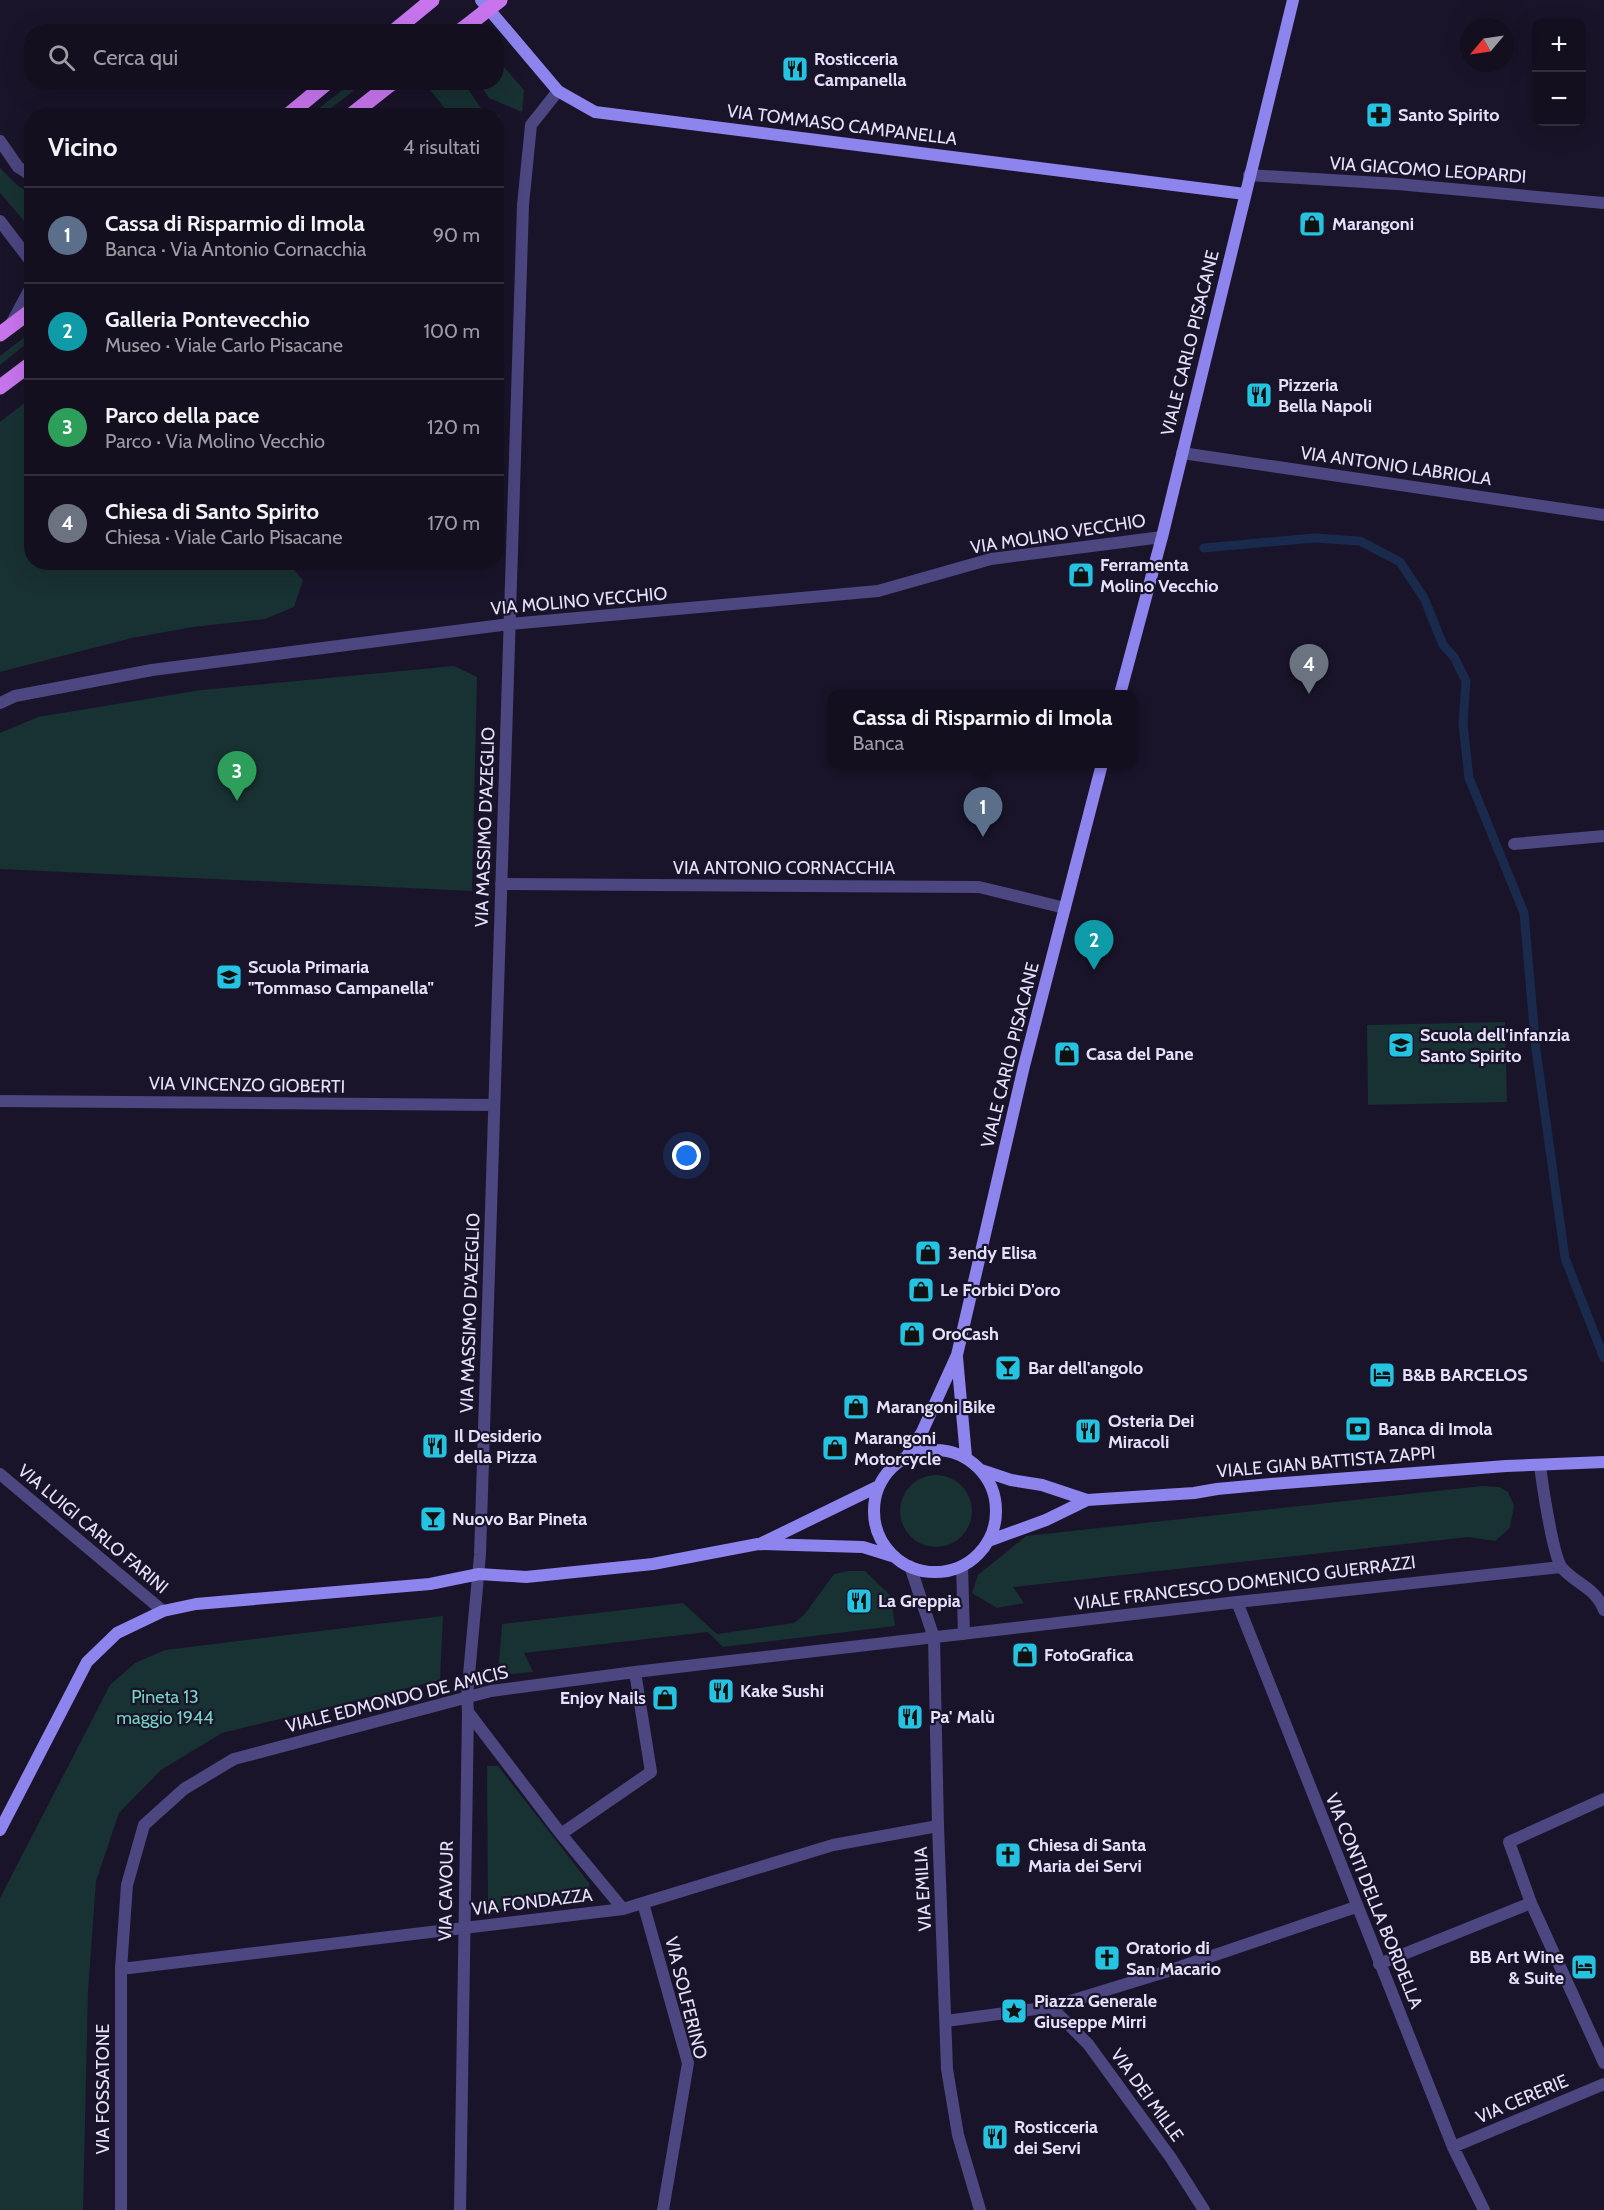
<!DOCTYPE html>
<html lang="it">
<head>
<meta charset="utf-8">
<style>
  body { margin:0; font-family:Cabin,sans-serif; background:#201d2c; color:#f1f3f6 }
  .controls { position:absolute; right:18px; top:18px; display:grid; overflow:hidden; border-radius:12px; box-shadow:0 6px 24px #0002 }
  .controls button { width:54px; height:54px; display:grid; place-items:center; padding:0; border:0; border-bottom:2px solid #322f3d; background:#130f1f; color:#f1f3f6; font:30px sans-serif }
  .compass { position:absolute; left:1460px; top:18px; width:54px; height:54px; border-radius:50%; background:#130f1f; box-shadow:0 6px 24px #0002; rotate:241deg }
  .you { position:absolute; left:687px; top:1156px; width:21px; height:21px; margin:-15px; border:4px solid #fff; border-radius:50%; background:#1a73e8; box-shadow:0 0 0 9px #1a73e833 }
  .badge { display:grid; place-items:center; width:39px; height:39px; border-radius:50%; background:#2563eb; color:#fff; font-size:20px; font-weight:700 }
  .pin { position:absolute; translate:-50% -50px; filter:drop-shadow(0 2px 3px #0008) }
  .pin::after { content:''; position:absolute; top:32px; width:21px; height:18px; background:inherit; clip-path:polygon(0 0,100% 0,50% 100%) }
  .popup { position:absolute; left:828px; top:690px; width:309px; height:78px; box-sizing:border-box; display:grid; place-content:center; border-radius:12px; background:#130f1f; filter:drop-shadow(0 2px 4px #0005); font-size:20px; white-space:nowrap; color:#9d9ca4 }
  .popup b { font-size:22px; color:#f1f3f6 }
  .popup::after { content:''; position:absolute; left:50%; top:100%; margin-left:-12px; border:12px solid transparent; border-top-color:#130f1f }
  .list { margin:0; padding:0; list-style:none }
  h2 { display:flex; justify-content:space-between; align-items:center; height:78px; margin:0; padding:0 24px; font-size:26px }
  h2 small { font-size:20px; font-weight:400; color:#9d9ca4 }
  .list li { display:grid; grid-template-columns:39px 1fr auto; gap:18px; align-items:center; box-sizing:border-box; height:96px; padding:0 24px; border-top:2px solid #322f3d }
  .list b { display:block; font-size:22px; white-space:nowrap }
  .list p { margin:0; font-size:20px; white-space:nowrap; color:#9d9ca4 }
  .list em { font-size:20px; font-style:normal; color:#9d9ca4 }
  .icon { flex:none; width:33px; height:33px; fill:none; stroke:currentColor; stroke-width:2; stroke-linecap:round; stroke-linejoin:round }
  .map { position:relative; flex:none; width:1604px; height:2210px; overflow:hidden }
  .search { position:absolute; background:#130f1f; box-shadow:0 6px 24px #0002; left:24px; top:24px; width:480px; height:66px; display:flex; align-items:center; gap:15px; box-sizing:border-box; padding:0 21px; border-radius:24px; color:#9d9ca4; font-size:22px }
  .panel { position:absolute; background:#130f1f; box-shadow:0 6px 24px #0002; left:24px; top:108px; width:480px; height:462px; border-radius:24px }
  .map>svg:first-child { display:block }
</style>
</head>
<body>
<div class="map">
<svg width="1604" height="2210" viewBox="0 0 1604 2210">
  <rect width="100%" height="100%" fill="#191429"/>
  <path fill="#183132" d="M497,59L524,90L522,112L489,98L479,83L496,82Z
    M353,82L364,83L322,115H310Z
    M435,82L464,83L480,107L499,116L497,127L496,116L450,115L428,87Z
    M0,168L17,185L31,194V229L0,193Z
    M31,332V340L0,365V356Z
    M31,398L32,562L288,563L303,580L294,607L265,619L193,627L132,638L0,672V422Z
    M454,666L477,677L472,891L0,869V733L38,717L201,690Z
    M1505,1022L1507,1102L1368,1105L1367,1025Z
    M900 1511a36 36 0 1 1 72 0a36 36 0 1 1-72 0Z
    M1482,1486L1499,1487L1508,1492L1514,1506L1510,1528L1495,1541L1469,1537L1013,1587L1024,1603L997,1608L972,1593L978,1575L1026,1536Z
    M848,1571H865L891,1596L895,1626L723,1647L708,1632L524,1653L533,1672L498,1675L502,1624L683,1603L717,1634L794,1623L804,1615L834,1574Z
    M443,1616L440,1680L222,1733L161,1770L119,1813L96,1881L88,1991L83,2210H0V1898L110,1685L135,1663L165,1650Z
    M487,1766H498L589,1883L590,1895L495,1910L488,1905Z"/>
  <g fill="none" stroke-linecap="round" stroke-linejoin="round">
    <path stroke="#192a4d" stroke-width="9" d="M1204,548L1314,538L1360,541L1400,562L1424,598L1443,645L1454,657L1466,681L1463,724L1469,778L1524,913L1536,1050L1565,1258L1604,1358"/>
    <path stroke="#4c4681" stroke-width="12" d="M0,141L18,167L32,176
      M1249,175L1397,184L1604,203
      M0,221L32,263
      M10,326L32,285
      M1182,453L1604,515
      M0,703L15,696L152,670L510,624L878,591L991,559L1162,537
      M1514,844L1604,836
      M501,884L979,887L1065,908
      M0,1101L494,1105
      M1540,1465C1542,1482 1553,1557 1562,1568C1577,1585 1595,1587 1604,1610
      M0,1474L163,1611
      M910,1566L934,1638L938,1826L947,2069L958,2135L980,2210
      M962,1566L964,1634
      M1237,1602L1453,2147L1484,2210
      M468,1712L561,1834L623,1909
      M561,1834L651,1772L635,1672
      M643,1903L688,2063L663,2210
      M1531,1903L1509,1842L1604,1799
      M1379,1964L1531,1903L1604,2063
      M121,1969L623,1909L833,1845L938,1826
      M1051,2007L1165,1972L1356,1907
      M946,2021L1051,2007L1088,2044L1171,2158L1204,2210
      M1453,2147L1604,2084
      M121,2210V1969L127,1885L144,1825L184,1789L234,1759L491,1691L635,1672L1237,1602L1561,1567
      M460,2210L468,1712L467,1696L480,1555L523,205L531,125L558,91"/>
    <path stroke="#8d84ee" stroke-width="12" d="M481,0L558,91L595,112L1245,194
      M1120,694L1162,537L1293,0
      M957,1357L966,1457
      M874 1511a61 61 0 1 1 122 0a61 61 0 1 1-122 0Z
      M907,1456L922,1432L957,1355L1024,1066L1102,764
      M981,1470L1011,1480L1042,1485L1087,1500
      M988,1541L1046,1520L1087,1500L1194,1493L1217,1489L1271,1484L1506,1466L1604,1462
      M762,1543L879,1486
      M0,1830L87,1662L117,1633L163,1611L196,1604L430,1584L479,1574L526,1577L653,1564L758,1544L863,1547L895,1557"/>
    <path stroke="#c875ed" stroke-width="15" d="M393,32L432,0
      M459,32L500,0
      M287,116L328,82
      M350,116L393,82
      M0,334L32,310
      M0,387L32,363"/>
  </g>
  <defs>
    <symbol id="restaurant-square" viewBox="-11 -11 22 22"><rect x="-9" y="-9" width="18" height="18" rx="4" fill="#25c3e2" stroke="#191429"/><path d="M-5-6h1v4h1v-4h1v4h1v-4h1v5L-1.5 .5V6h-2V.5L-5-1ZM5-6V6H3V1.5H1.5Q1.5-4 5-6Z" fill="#111"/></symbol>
    <symbol id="pharmacy-square" viewBox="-11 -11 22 22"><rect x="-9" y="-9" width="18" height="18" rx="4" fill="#25c3e2" stroke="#191429"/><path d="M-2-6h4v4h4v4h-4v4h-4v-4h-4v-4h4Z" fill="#111"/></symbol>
    <symbol id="shop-square" viewBox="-11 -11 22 22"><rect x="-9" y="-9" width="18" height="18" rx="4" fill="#25c3e2" stroke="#191429"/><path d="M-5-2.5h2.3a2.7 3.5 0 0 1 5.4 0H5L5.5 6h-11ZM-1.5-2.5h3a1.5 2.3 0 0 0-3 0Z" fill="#111"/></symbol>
    <symbol id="school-square" viewBox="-11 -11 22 22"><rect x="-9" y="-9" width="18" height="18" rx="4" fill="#25c3e2" stroke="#191429"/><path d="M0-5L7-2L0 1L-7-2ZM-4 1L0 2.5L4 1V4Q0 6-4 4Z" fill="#111"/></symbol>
    <symbol id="bar-square" viewBox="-11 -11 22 22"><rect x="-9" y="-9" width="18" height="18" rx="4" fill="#25c3e2" stroke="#191429"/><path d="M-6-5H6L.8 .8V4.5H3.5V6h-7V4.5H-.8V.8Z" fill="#111"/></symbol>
    <symbol id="hotel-square" viewBox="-11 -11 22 22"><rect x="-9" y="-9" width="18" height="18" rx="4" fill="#25c3e2" stroke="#191429"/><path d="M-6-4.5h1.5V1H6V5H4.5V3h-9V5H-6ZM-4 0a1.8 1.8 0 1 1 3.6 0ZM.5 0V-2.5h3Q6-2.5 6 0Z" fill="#111"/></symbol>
    <symbol id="bank-square" viewBox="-11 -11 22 22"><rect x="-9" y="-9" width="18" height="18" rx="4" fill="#25c3e2" stroke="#191429"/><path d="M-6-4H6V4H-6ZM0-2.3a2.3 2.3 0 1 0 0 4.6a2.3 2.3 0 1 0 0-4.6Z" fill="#111"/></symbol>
    <symbol id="church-square" viewBox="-11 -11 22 22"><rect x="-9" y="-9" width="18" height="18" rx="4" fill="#25c3e2" stroke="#191429"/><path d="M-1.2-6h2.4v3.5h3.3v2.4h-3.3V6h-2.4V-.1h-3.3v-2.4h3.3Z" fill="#111"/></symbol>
    <symbol id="sight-square" viewBox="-11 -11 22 22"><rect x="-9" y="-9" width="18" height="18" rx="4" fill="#25c3e2" stroke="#191429"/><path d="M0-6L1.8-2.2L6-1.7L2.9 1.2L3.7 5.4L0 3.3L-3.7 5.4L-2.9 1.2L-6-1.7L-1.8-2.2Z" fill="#111"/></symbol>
  </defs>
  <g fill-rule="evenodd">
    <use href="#restaurant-square" x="780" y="54" width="30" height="30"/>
    <use href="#pharmacy-square" x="1364" y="100" width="30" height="30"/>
    <use href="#shop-square" x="1297" y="209" width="30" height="30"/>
    <use href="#restaurant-square" x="1244" y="380" width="30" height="30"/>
    <use href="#shop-square" x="1066" y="560" width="30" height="30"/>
    <use href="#school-square" x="214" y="962" width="30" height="30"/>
    <use href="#school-square" x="1386" y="1030" width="30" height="30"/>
    <use href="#shop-square" x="1052" y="1039" width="30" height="30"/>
    <use href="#shop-square" x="913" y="1238" width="30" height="30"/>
    <use href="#shop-square" x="906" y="1275" width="30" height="30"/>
    <use href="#shop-square" x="897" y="1319" width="30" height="30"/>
    <use href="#bar-square" x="993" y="1353" width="30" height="30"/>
    <use href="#hotel-square" x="1367" y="1360" width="30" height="30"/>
    <use href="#shop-square" x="841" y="1392" width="30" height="30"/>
    <use href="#bank-square" x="1343" y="1414" width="30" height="30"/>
    <use href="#restaurant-square" x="1073" y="1416" width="30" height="30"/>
    <use href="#restaurant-square" x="420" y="1431" width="30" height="30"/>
    <use href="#shop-square" x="820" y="1433" width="30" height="30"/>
    <use href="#bar-square" x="418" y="1504" width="30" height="30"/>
    <use href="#restaurant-square" x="844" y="1586" width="30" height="30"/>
    <use href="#shop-square" x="1010" y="1640" width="30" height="30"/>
    <use href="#restaurant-square" x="706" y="1676" width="30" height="30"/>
    <use href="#shop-square" x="650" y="1683" width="30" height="30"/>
    <use href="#restaurant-square" x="895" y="1702" width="30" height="30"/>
    <use href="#church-square" x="993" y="1840" width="30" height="30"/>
    <use href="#church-square" x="1092" y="1943" width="30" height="30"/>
    <use href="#hotel-square" x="1569" y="1952" width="30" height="30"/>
    <use href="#sight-square" x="999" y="1996" width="30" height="30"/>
    <use href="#restaurant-square" x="980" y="2122" width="30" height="30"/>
  </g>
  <g text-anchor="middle" stroke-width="4.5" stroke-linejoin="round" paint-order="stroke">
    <g font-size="18" font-weight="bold" fill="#e5e0fb" stroke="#191429" text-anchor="start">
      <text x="814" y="65">Rosticceria<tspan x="814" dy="21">Campanella</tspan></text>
      <text x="1398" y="121">Santo Spirito</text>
      <text x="1332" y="230">Marangoni</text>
      <text x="1278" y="391">Pizzeria<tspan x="1278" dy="21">Bella Napoli</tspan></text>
      <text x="1100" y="571">Ferramenta<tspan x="1100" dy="21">Molino Vecchio</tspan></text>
      <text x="248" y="973">Scuola Primaria<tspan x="248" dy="21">"Tommaso Campanella"</tspan></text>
      <text x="1420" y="1041">Scuola dell'infanzia<tspan x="1420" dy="21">Santo Spirito</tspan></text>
      <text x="1086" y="1060">Casa del Pane</text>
      <text x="948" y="1259">3endy Elisa</text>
      <text x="940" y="1296">Le Forbici D'oro</text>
      <text x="932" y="1340">OroCash</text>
      <text x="1028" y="1374">Bar dell'angolo</text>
      <text x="1402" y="1381">B&amp;B BARCELOS</text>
      <text x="876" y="1413">Marangoni Bike</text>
      <text x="1108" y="1427">Osteria Dei<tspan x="1108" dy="21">Miracoli</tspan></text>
      <text x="1378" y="1435">Banca di Imola</text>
      <text x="454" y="1442">Il Desiderio<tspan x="454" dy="21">della Pizza</tspan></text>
      <text x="854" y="1444">Marangoni<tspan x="854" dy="21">Motorcycle</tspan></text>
      <text x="452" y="1525">Nuovo Bar Pineta</text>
      <text x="878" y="1607">La Greppia</text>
      <text x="1044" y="1661">FotoGrafica</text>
      <text x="740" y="1697">Kake Sushi</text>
      <text x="646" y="1704" text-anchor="end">Enjoy Nails</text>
      <text x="930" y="1723">Pa' Malù</text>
      <text x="1028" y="1851">Chiesa di Santa<tspan x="1028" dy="21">Maria dei Servi</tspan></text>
      <text x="1126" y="1954">Oratorio di<tspan x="1126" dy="21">San Macario</tspan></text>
      <text x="1564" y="1963" text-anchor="end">BB Art Wine<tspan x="1564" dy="21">&amp; Suite</tspan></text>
      <text x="1034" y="2007">Piazza Generale<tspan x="1034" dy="21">Giuseppe Mirri</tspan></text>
      <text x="1014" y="2133">Rosticceria<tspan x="1014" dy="21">dei Servi</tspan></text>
    </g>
    <g font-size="18" fill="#e5e0fb" stroke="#191429">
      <text transform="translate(842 125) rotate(7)" y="6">VIA TOMMASO CAMPANELLA</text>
      <text transform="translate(1428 170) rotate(4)" y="6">VIA GIACOMO LEOPARDI</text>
      <text transform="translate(1190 343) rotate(-76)" y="6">VIALE CARLO PISACANE</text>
      <text transform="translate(1396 466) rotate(8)" y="6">VIA ANTONIO LABRIOLA</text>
      <text transform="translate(1058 534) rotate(-9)" y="6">VIA MOLINO VECCHIO</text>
      <text transform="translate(579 601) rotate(-5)" y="6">VIA MOLINO VECCHIO</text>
      <text transform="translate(485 827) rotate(-88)" y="6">VIA MASSIMO D'AZEGLIO</text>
      <text x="784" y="874">VIA ANTONIO CORNACCHIA</text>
      <text transform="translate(1010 1055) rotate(-76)" y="6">VIALE CARLO PISACANE</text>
      <text transform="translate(247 1085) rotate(1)" y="6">VIA VINCENZO GIOBERTI</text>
      <text transform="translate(470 1313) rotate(-88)" y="6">VIA MASSIMO D'AZEGLIO</text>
      <text transform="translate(1326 1462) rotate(-5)" y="6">VIALE GIAN BATTISTA ZAPPI</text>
      <text transform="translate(93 1529) rotate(40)" y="6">VIA LUIGI CARLO FARINI</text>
      <text transform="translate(1245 1583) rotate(-7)" y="6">VIALE FRANCESCO DOMENICO GUERRAZZI</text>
      <text transform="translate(397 1699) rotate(-14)" y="6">VIALE EDMONDO DE AMICIS</text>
      <text transform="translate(923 1889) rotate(-93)" y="6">VIA EMILIA</text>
      <text transform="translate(446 1891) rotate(-89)" y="6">VIA CAVOUR</text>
      <text transform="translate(1374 1901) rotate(68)" y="6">VIA CONTI DELLA BORDELLA</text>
      <text transform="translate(532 1902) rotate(-7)" y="6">VIA FONDAZZA</text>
      <text transform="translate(686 1998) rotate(76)" y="6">VIA SOLFERINO</text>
      <text transform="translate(103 2089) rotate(-90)" y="6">VIA FOSSATONE</text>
      <text transform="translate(1147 2095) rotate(54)" y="6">VIA DEI MILLE</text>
      <text transform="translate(1522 2099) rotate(-23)" y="6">VIA CERERIE</text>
    </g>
    <g font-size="18" fill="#74d3c1" stroke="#191429">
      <text x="165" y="1703">Pineta 13<tspan x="165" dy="21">maggio 1944</tspan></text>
    </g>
  </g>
</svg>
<div class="controls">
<button>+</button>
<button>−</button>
</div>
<svg class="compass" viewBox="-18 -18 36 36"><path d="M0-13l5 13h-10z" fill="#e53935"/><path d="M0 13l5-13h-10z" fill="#9d9ca4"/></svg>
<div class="you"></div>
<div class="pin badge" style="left:983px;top:837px;background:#5c6f8a">1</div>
<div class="popup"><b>Cassa di Risparmio di Imola</b>Banca</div>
<div class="pin badge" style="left:1094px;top:970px;background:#0f9aa8">2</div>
<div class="pin badge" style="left:237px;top:801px;background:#2e9e5b">3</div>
<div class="pin badge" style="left:1309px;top:694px;background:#6b7280">4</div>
<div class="search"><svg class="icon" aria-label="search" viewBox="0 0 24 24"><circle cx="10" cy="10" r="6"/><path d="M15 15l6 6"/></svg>Cerca qui</div>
<section class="panel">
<h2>Vicino<small>4 risultati</small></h2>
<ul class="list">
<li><span class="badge" style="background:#5c6f8a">1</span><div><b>Cassa di Risparmio di Imola</b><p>Banca · Via Antonio Cornacchia</p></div><em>90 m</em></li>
<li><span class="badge" style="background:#0f9aa8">2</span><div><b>Galleria Pontevecchio</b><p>Museo · Viale Carlo Pisacane</p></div><em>100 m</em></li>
<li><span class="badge" style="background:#2e9e5b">3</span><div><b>Parco della pace</b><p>Parco · Via Molino Vecchio</p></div><em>120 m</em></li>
<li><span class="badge" style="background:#6b7280">4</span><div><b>Chiesa di Santo Spirito</b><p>Chiesa · Viale Carlo Pisacane</p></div><em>170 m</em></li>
</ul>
</section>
</div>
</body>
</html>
